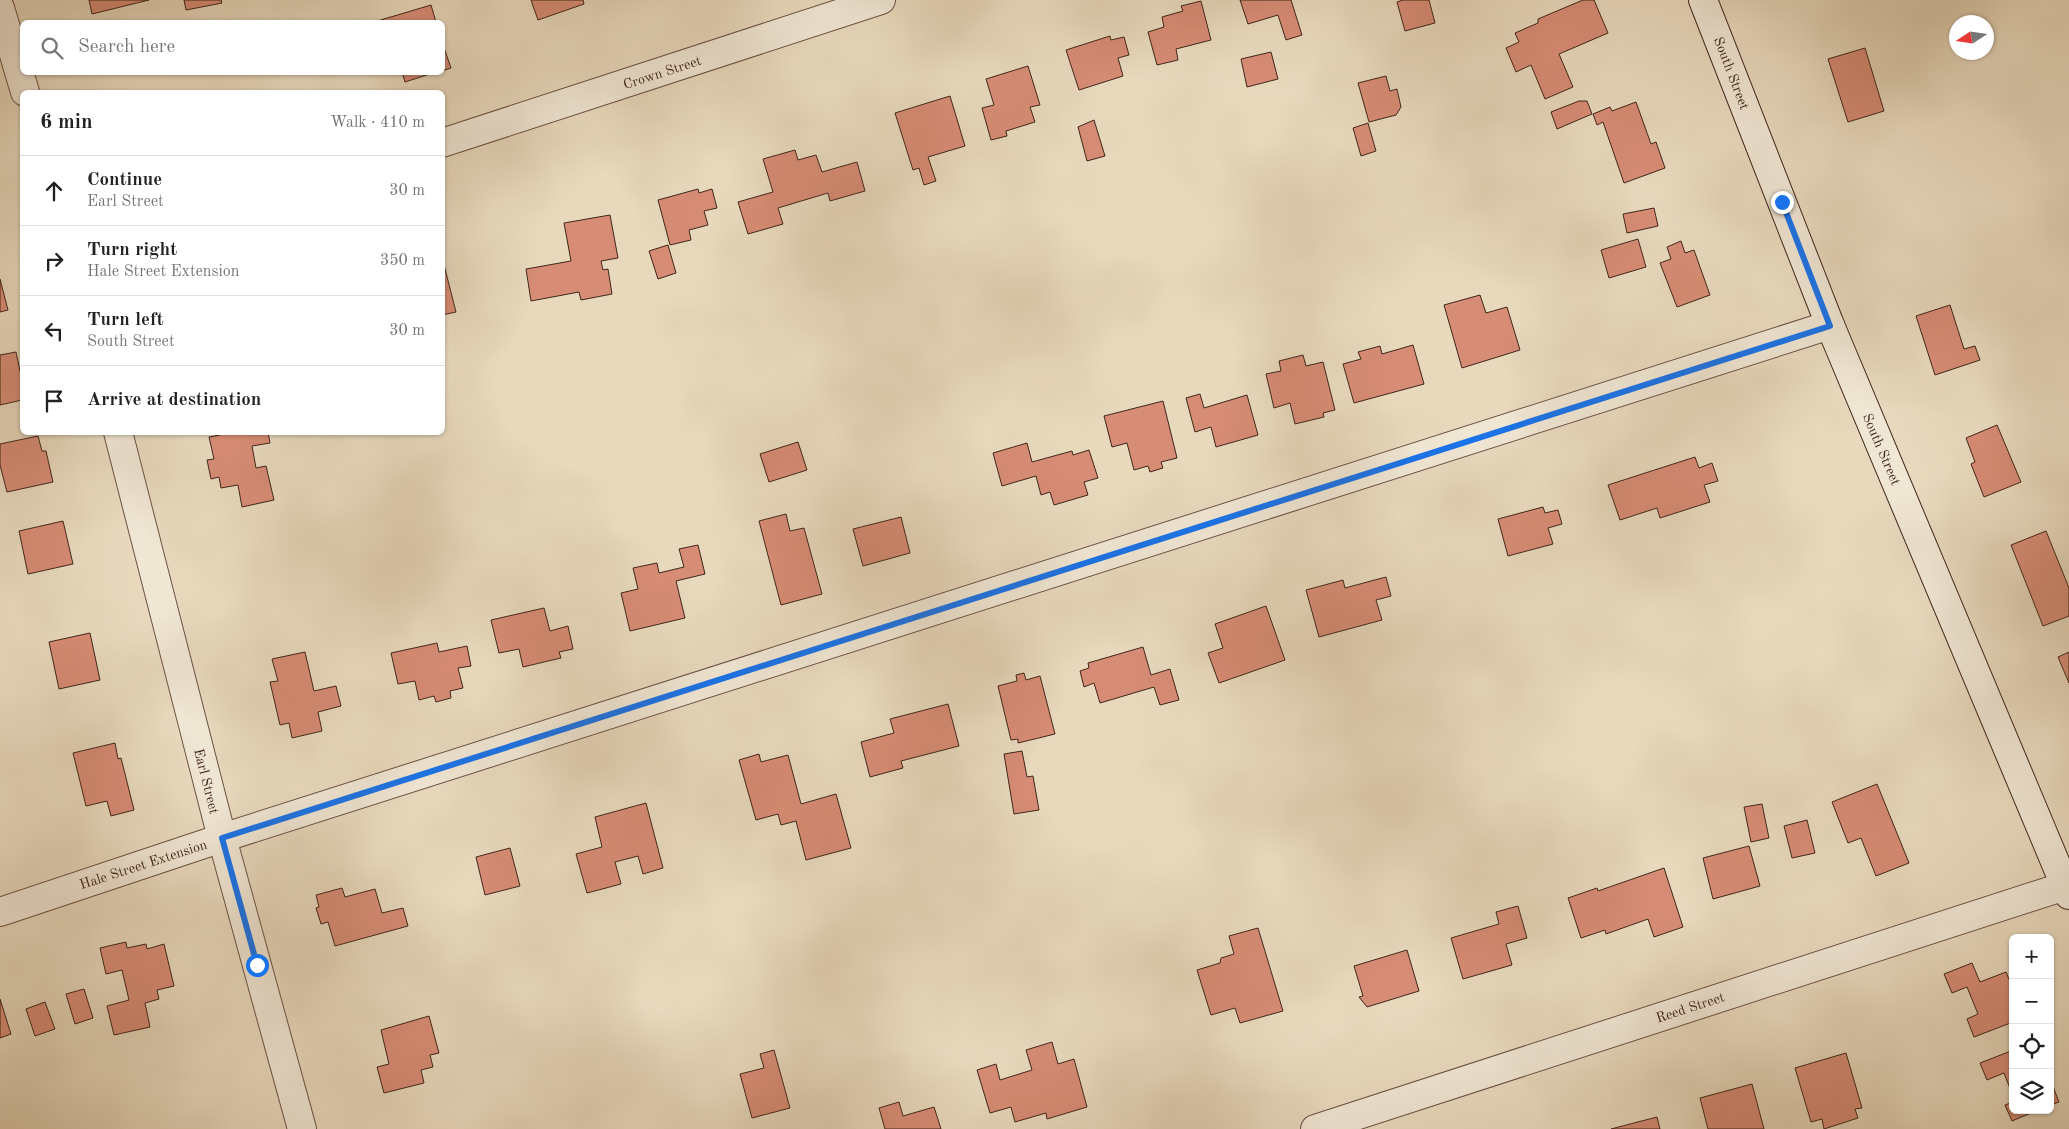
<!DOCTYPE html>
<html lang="en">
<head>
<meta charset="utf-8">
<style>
  body { margin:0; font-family:"Old Standard TT",serif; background:#f6f6f6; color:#222 }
  .controls { position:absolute; right:15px; bottom:15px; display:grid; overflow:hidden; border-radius:8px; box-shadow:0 1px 4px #0004 }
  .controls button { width:45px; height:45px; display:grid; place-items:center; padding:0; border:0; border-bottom:1px solid #e0e0e0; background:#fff; color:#222; font:25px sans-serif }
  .compass { position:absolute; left:1949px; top:15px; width:45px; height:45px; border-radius:50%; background:#fff; box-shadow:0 1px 4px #0004; rotate:258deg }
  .stop { position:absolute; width:15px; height:15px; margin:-11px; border:4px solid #1a73e8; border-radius:50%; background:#fff }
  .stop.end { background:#1a73e8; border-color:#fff; box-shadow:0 1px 5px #0008 }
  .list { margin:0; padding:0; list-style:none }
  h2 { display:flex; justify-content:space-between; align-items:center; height:65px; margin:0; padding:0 20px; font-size:21px }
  h2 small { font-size:16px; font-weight:400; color:#767676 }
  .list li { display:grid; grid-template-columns:32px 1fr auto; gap:15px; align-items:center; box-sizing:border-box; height:70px; padding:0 20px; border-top:1px solid #e0e0e0 }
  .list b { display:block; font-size:19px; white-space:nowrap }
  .list p { margin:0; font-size:16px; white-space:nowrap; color:#767676 }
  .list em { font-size:16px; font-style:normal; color:#767676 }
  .icon { flex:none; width:28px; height:28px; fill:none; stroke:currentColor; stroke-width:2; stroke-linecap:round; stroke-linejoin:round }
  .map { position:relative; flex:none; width:2069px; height:1129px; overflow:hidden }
  .search { position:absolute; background:#fff; box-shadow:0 1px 4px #0004; left:20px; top:20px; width:425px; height:55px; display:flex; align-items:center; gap:12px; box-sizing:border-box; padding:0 18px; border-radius:8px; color:#767676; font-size:19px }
  .panel { position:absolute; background:#fff; box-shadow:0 1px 4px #0004; left:20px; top:90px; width:425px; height:345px; border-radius:8px }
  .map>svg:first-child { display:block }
</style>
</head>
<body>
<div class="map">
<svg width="2069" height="1129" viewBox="0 0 2069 1129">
  <rect width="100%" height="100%" fill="#e8d9bd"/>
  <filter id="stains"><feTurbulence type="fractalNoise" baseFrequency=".004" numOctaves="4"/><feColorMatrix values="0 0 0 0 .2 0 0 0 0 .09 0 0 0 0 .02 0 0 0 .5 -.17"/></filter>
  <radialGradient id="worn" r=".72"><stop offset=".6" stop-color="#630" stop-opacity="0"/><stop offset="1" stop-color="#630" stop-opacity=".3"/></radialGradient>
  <path fill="#d78c75" stroke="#40251a" d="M89,0H149L92,14Z
    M184,0H221L222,3L186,10Z
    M531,0H583L584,4L538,20Z
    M1240,0H1291L1302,35L1286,40L1278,15L1248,24Z
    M1403,0H1429L1435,23L1405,31L1397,2Z
    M1583,0H1594L1608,33L1559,54L1573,87L1545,99L1531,65L1516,72L1506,48L1519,42L1515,33L1538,23V19Z
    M1201,1L1211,40L1176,49L1178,60L1157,65L1148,32L1164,27L1162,17L1183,11L1181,6Z
    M431,5L436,22H374Z
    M1110,36L1111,40L1124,37L1129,55L1118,58L1123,76L1079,90L1066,50Z
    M442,42L451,68L442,71Z
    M1865,48L1884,111L1848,122L1828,59Z
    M1271,52L1278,79L1247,87L1241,59Z
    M1028,66L1040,105L1030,107L1035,122L1006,131L1007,136L991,140L982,108L994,105L986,79Z
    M402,72H436L405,82Z
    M1386,76L1390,91L1397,89L1401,107L1396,115L1369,122L1358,83Z
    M950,96L965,146L928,157L936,181L924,185L919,168L913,170L895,113Z
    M1579,101H1587L1592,114L1557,129L1551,112Z
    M1636,102L1651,144L1656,142L1665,168L1624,183L1603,122L1597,125L1593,114L1610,107L1612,111Z
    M1094,120L1105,156L1087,161L1078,127Z
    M1368,123L1376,151L1361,156L1353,128Z
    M795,150L798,160L816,155L822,172L857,162L865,191L830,201L828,193L778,208L783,224L748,234L738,202L773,192L763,159Z
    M698,189L699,193L712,189L717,208L704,211L708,225L689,230L691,240L670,245L658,200Z
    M1654,208L1658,226L1627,233L1623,214Z
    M610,215L618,258L601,261L603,270L608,269L612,294L581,300L579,292L531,301L526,269L571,261L564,223Z
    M1638,239L1646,267L1609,278L1601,250Z
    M1681,241L1685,253L1694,250L1710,295L1677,307L1660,263L1671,259L1667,247Z
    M668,245L676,273L658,279L649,251Z
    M442,257L456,312L442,315Z
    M0,279L8,310L0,312Z
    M1480,295L1486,313L1507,307L1520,350L1462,368L1444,305Z
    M1950,305L1964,349L1975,346L1980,360L1935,375L1916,316Z
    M1413,345L1424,384L1354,403L1343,364L1361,359L1358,352L1380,346L1382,354Z
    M16,352L22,380V400L0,405V355Z
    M1303,355L1306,366L1323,362L1335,410L1323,413L1324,417L1295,424L1290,403L1274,408L1266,374L1281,371L1279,361Z
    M1200,394L1204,408L1247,395L1258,435L1216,447L1211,427L1195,432L1186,398Z
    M1163,401L1177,458L1161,462L1163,468L1150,472L1148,466L1134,470L1127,443L1112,447L1104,416Z
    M1997,425L2021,482L1984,497L1971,464L1975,462L1966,438Z
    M219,432H268L270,443L252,446L256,468L266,466L274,500L242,507L238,485L221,488L219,477L211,479L207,460L214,459L209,437L220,435Z
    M38,436L42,451H46L53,482L7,492L0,465V444Z
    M798,442L807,470L769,482L760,454Z
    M1027,443L1032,462L1072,451L1073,455L1089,450L1098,478L1084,482L1088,495L1054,505L1050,492L1041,495L1036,476L1002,486L993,453Z
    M1695,457L1699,468L1712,463L1718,481L1704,485L1710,502L1660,518L1657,508L1620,520L1608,485Z
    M1543,507L1545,513L1558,510L1562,524L1548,528L1553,544L1508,556L1498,519Z
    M786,514L790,531L804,528L822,594L781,605L759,521Z
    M901,517L910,553L863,566L853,529Z
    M63,521L73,564L28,574L19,531Z
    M2046,531L2069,588V616L2043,626L2011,545Z
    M698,545L705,574L676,581L685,618L630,631L621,593L638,589L633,568L657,563L659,573L684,567L679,549Z
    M1386,577L1391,596L1376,600L1382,620L1319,637L1306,590L1343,580L1345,588Z
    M1266,606L1285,660L1219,683L1208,653L1223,648L1215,624Z
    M544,608L550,631L568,626L573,649L559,652L561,658L523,667L519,649L499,653L491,620Z
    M90,633L100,680L59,689L49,642Z
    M437,643L439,652L467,646L471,666L458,668L463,688L450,691L451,698L436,702L434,696L419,700L415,681L398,684L391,653Z
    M1143,647L1151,675L1170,669L1179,700L1160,705L1154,687L1100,703L1094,683L1084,687L1080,671L1089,668L1088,663Z
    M305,652L314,691L336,686L341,706L318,712L322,731L292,738L289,723L280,725L270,682L278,681L272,659Z
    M2069,652V683L2058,657Z
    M1024,673L1026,680L1040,676L1055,734L1018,743V739L1011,740L998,686L1017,681L1016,675Z
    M948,704L959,746L901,761L903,768L870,777L861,742L894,733L890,719Z
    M115,743L118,759L121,758L134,810L111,816L107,801L86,806L73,753Z
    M1022,751L1027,777L1033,776L1039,810L1014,814L1004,754Z
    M759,754L761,762L788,755L801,804L836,794L851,848L806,860L796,821L781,825L778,814L756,820L739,760Z
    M1877,784L1909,863L1876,876L1861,838L1848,843L1832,802Z
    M646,803L663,868L643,874L638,856L615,862L621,884L587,893L576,854L602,847L595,817Z
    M1762,804L1769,838L1751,842L1744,807Z
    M1807,820L1815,853L1792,858L1784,826Z
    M1749,846L1760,886L1713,899L1703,858Z
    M510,848L520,886L485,895L476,857Z
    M1664,868L1683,927L1654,937L1648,919L1606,934L1605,930L1581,938L1568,898L1597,888L1598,891Z
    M342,888L345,897L375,889L382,913L403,908L408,926L335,946L328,922L321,924L316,908L319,907L316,895Z
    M1518,906L1527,938L1506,944L1512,965L1463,979L1451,938L1499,924L1496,912Z
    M1258,928L1283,1011L1240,1023L1235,1008L1211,1015L1197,970L1220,963L1221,958L1234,954L1229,936Z
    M126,942L127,948L146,944L147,949L164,944L174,986L157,990L159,999L145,1003L150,1027L114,1035L107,1006L129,1000L122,970L106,974L100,948Z
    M1407,950L1419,991L1367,1007L1359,997L1363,996L1354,966Z
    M1972,963L1980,982L2006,972L2013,989V1022L1974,1037L1967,1019L1978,1014L1967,987L1952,993L1944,974Z
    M84,989L93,1018L75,1024L66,994Z
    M0,999L11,1034L0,1038Z
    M45,1002L55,1029L35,1036L26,1009Z
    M429,1016L439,1053L430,1055L433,1067L421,1070L424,1083L384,1093L377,1067L389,1064L381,1030Z
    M1052,1042L1058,1064L1074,1059L1087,1107L1047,1119L1046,1113L1015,1122L1011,1107L990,1113L977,1070L996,1064L1000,1080L1032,1070L1026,1050Z
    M774,1050L790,1108L752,1118L740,1074L764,1068L760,1054Z
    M2011,1051L2013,1056V1096L2004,1073L1987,1080L1980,1063Z
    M1846,1053L1862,1108L1855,1109L1858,1118L1824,1129L1822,1119L1811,1122L1795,1068Z
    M2050,1079L2059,1102L2050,1105Z
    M1752,1084L1764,1129H1708L1700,1098Z
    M899,1102L903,1116L934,1107L941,1129H885L879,1108Z
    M2013,1102V1110H2038L2012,1121L2005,1105Z
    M1657,1117L1660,1129H1611Z"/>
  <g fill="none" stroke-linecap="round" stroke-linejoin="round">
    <defs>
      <path id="street" d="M0,8L25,92
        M442,143L881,0
        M118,432L222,838L302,1129
        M0,912L222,838L1830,325
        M1315,1129L2065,886"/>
      <path id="secondary" d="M1703,0L1830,325L2069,895"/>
    </defs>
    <use href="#street" stroke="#6a5243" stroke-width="30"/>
    <use href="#secondary" stroke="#40251a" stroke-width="30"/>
    <use href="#street" stroke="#f0e6d4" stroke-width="28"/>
    <use href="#secondary" stroke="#f0e6d4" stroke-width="28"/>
  </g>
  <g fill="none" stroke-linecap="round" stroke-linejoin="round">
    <path stroke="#1a73e8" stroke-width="6" d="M257,965L222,838L1830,326L1782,202"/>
  </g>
  <g text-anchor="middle" stroke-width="4" stroke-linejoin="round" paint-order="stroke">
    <g font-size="14" fill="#40251a" stroke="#f0e6d4">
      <text transform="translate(662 72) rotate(-18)" y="5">Crown Street</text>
      <text transform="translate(1732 73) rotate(69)" y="5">South Street</text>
      <text transform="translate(1882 449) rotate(67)" y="5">South Street</text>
      <text transform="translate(207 781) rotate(76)" y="5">Earl Street</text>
      <text transform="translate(143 864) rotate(-18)" y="5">Hale Street Extension</text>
      <text transform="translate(1690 1007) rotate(-18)" y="5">Reed Street</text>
    </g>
  </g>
  <rect width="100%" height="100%" filter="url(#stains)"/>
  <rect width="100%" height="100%" fill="url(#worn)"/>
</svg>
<div class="controls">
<button>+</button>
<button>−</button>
<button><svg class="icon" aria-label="locate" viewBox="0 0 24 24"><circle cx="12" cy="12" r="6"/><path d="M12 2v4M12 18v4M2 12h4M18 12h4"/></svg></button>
<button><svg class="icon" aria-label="layers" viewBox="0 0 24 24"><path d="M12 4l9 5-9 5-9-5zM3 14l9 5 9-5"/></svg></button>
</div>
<svg class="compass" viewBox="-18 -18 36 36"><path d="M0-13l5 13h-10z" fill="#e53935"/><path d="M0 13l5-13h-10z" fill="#767676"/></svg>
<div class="stop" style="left:257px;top:965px"></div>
<div class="stop end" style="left:1782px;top:202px"></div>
<div class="search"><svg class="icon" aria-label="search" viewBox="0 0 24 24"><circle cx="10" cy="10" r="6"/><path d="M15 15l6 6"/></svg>Search here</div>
<section class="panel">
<h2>6 min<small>Walk · 410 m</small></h2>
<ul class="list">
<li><svg class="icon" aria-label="ahead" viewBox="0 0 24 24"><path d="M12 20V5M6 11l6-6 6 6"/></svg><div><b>Continue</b><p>Earl Street</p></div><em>30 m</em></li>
<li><svg class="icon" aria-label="right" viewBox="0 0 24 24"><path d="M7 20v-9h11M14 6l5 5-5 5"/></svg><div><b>Turn right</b><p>Hale Street Extension</p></div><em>350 m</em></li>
<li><svg class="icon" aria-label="left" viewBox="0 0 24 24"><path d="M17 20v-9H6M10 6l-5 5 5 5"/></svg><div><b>Turn left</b><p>South Street</p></div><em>30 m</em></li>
<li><svg class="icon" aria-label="arrive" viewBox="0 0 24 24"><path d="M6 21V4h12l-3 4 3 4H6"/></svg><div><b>Arrive at destination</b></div></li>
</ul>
</section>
</div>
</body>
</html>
